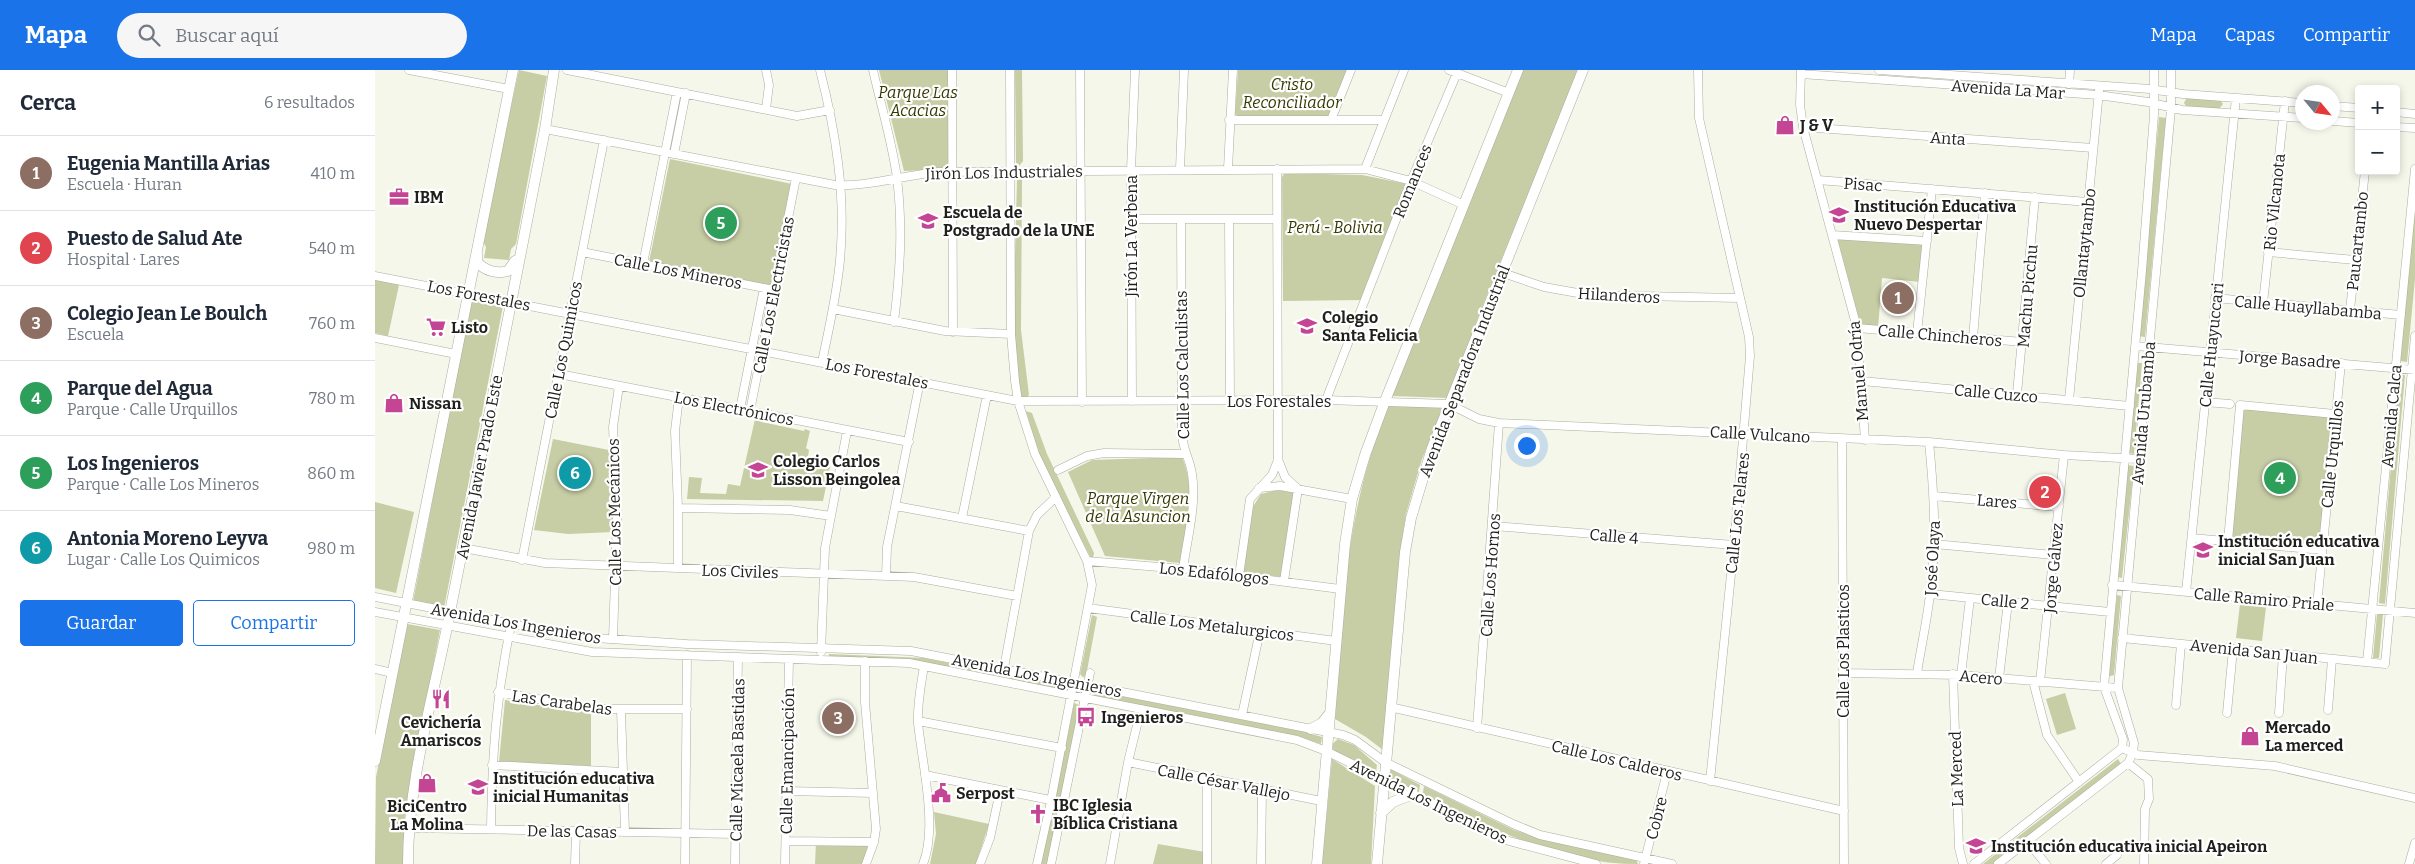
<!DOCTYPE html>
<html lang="es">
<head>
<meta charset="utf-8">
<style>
  body { margin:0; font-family:Bitter,serif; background:#f6f6f7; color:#1f2937 }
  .controls { position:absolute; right:15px; top:15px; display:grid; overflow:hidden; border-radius:5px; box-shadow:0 2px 8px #0003 }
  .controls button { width:45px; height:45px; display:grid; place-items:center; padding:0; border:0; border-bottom:1px solid #e0e1e3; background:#fff; color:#1f2937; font:25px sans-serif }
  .compass { position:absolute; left:1920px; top:15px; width:45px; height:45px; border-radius:50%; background:#fff; box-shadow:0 2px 8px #0003; rotate:119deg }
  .you { position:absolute; left:1151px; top:375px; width:18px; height:18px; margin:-12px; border:4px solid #fff; border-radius:50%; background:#1a73e8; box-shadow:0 0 0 8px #1a73e833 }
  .badge { display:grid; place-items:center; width:32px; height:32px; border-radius:50%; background:#1a73e8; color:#fff; font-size:16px; font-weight:700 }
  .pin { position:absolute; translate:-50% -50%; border:2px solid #fff; box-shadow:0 1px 5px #0006 }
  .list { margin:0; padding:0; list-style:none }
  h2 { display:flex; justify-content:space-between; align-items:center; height:65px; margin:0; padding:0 20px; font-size:21px }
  h2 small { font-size:16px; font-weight:400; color:#747a83 }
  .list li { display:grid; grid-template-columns:32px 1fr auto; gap:15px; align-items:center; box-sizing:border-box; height:75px; padding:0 20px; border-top:1px solid #e0e1e3 }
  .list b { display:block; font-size:19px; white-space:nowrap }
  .list p { margin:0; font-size:16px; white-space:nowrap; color:#747a83 }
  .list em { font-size:16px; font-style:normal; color:#747a83 }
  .actions { display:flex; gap:10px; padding:15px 20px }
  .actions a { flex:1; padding:11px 0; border:1px solid #1a73e8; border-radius:5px; text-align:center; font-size:18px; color:#1a73e8 }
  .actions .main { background:#1a73e8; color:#fff }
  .icon { flex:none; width:28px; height:28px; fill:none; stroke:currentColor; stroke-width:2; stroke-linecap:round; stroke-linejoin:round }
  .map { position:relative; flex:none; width:2040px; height:794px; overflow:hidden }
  header { display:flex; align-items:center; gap:30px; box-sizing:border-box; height:70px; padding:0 25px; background:#1a73e8; color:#fff }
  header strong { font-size:24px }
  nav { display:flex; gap:28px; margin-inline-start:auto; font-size:18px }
  .search { width:350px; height:45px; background:#f6f6f7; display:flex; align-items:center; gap:12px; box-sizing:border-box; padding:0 18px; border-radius:28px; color:#747a83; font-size:19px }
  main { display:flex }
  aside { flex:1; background:#fff }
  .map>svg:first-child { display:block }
</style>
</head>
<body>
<header>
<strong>Mapa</strong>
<div class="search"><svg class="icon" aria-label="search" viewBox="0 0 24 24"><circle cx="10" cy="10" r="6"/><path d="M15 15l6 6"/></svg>Buscar aquí</div>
<nav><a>Mapa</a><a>Capas</a><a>Compartir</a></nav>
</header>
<main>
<aside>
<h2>Cerca<small>6 resultados</small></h2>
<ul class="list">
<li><span class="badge" style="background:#8d6e63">1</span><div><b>Eugenia Mantilla Arias</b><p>Escuela · Huran</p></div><em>410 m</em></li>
<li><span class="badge" style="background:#e0444e">2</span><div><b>Puesto de Salud Ate</b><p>Hospital · Lares</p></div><em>540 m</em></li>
<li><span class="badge" style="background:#8d6e63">3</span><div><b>Colegio Jean Le Boulch</b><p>Escuela</p></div><em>760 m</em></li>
<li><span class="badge" style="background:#2e9e5b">4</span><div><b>Parque del Agua</b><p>Parque · Calle Urquillos</p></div><em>780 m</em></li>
<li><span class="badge" style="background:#2e9e5b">5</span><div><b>Los Ingenieros</b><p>Parque · Calle Los Mineros</p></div><em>860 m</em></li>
<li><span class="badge" style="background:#0f9aa8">6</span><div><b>Antonia Moreno Leyva</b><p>Lugar · Calle Los Quimicos</p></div><em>980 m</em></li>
</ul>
<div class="actions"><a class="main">Guardar</a><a>Compartir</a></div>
</aside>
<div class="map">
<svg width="2040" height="794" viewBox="0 0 2040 794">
  <rect width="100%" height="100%" fill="#f5f7ea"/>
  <path fill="#c7cda4" d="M144,0L172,6L141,174L136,179L134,190L109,188L111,177L107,170Z
    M504,0H574V99L529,101Z
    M640,0H647L648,91L644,96L641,93Z
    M863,0H974L957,46H863L860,44Z
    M1148,0H1203L1104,245L1073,328L1017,326Z
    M1812,27L1845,30L1848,34L1844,39L1811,36L1809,33Z
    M1784,47L1791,48L1770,267L1764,266Z
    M295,89L417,114L396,216L274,192Z
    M910,103L987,105L1032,114L987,230L908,231L907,107Z
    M645,108L647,110L646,260L654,325L651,328H646L638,266L642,110Z
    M2040,126V209L2032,292L2025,291Z
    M1462,167L1550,173L1545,212L1507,208L1503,258L1486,256Z
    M0,209L24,215L13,266L0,263Z
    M96,229L128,236L69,538L38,532Z
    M1762,293H1767L1759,384L1753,383Z
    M2024,305H2030L2010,534L2004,533Z
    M1013,334L1070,336L1047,389L1031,444L1025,482L1008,680L991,667L960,649C966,581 967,511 981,444C988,406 1000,370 1013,334Z
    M1864,338L1959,347L1946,475L1852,470Z
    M651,341L657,343L672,384L719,483L718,488H716L667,395Z
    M380,349L388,350L387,352L429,361L430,359L435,361L431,378L434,380L432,392L455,397L448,431L312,429L314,407L327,408L325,423L351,424L353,414L365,416Z
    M178,369L234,380L239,433L238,462L193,464L159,460Z
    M807,387C822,421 810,458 805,493L730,486L693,402L717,390Z
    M1751,395L1759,396L1747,508L1743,507Z
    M902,420L919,422L906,507L868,502L877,438L886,424Z
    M0,432L39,442L21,523L0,518Z
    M1742,525L1746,526L1739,605L1736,606L1733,605Z
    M1865,534L1891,537L1887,571L1861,568Z
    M2002,544H2008L2004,588H1998Z
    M717,545L722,547L711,606L708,607L705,604Z
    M32,554L65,560L30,744L28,794H0L1,707Z
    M454,584L549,588L695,617L694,622L548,593L454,589Z
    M720,621L926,661L947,667L946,674L926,667L718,626Z
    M1690,623L1701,659L1682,665L1671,629Z
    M130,630L216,643V696L124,692Z
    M699,633L704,635L687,731L680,729Z
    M963,669L979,675L1002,695L1001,702L960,682L956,675Z
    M957,689L1000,716L996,794H947Z
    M1743,689L1746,694L1619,794H1608Z
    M1015,699L1045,715L1044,721L1042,722L1014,708Z
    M1049,716L1139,760L1173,771L1261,789L1263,794C1184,794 1114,757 1045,724L1048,722Z
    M684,737L686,739L672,794H664L678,739Z
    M559,742L614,754L601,794H555L561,764Z
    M441,773L492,776L493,779L487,794H440Z
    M783,774L830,782V794H778Z"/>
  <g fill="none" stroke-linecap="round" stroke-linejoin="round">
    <defs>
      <path id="minor" d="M34,0L134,19
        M192,0L422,46L455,40
        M445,0C461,63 471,125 465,190C462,224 454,258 447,292
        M498,0C506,36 517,71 522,108C528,157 525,203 519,252
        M577,0L578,262
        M635,0L636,264L640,311L643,331L660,384L712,491L717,515L676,731L662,794
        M705,0L707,332
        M1074,0L1134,23
        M1323,0L1324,48L1374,267L1375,286L1359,475L1335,711
        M1426,0L1425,35L1428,57L1482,258L1490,370
        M1504,0L1775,19L1808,24L1928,33
        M1426,4L1723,25L1773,32L1807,40L1928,48
        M1694,14L1695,0
        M1958,36L1984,38
        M391,39L394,15L391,0
        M2021,42L2040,44
        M854,50H1009
        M956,50L976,0
        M1958,51L1984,53
        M1428,57L1718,78
        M2021,57L2040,58
        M170,59L460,115C495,117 531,104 567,102L990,99L1036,111L1089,135
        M299,84L311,23
        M805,99L809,0
        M853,99L858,0
        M990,99L1029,0
        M1443,110L1713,132
        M756,149H902
        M806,149L807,363C807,378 815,389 817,404C822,434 812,469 808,499
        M854,149L855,331
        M1457,165L1552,171
        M207,182L399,220
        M1893,182L1980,190
        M268,194L302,22
        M1128,203L1169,217L1214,225L1364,228
        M0,206L643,331L951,330L1074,334L1104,349L1124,353L1554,372L1689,385L1764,389
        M1840,228L2026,245
        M1888,233L1910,31
        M458,239L570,261L636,264
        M1975,240L1990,101
        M1482,258L1648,272
        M1542,263L1557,119
        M0,268L81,284
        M1598,268L1610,123
        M1761,276L2040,300
        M184,304L534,372
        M1487,311L1755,336
        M1642,324L1660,127
        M951,330L1036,111L1082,3
        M1694,330L1724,21
        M757,331L756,100L760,0
        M1830,332L1855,334
        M365,339L389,218
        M375,341L421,108
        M1467,369L1469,794
        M904,392L910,407L923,419L909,511
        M683,400L712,386L729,383L810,384
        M884,418L905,416L977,429
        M1559,426L1684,437
        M521,436L654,461
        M303,438L415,440L456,446
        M587,448L612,325
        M1118,456L1359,475
        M1817,468L1947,480
        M1853,471L1865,335L1960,344
        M1559,474L1678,485
        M88,478L170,493L539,507L642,526
        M147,490L229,70
        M712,491L808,499L965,519
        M303,498V438L300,361L304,327
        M511,506L512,477L545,311
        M864,506L875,429L897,405L903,390L902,99
        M1737,515L2040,543
        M1811,522L1861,28
        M1556,524L1735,542
        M0,527L205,567L312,574L536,581L968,665L980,670L1010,692L1138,754L1165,765L1297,794
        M1942,535L1966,293
        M713,538L961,571
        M0,542L217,582L534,593L922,670L951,681L1134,771L1221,794
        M1747,568L2010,594L2040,266
        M238,569L242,447L238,357L244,316
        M446,582L450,478L472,361
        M490,591V632L501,759L499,772L491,794
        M1992,592L2040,99
        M629,598L654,461L662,445L681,427
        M0,599L17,603
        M1468,603L1586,605L1743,618
        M1542,603C1546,577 1552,551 1555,524C1562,473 1559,422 1554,372
        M1578,604L1584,778L1588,794
        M1586,605L1595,528
        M1624,608L1633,532
        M1658,611L1672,665L1704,712
        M1665,612L1689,385
        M123,622L219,639H312
        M1801,635L1806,574
        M1015,637L1469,741
        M246,640L250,762
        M1953,640L1957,589
        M1852,643L1858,579
        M1904,643L1908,584
        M867,645L885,561
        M543,651L687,678
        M1102,658L1124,353
        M1747,678L1748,669L1729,617L1767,201L1779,45V0
        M1747,678L1763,685L1900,696L2040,728
        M753,692L946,731
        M1753,693L1773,709L1774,729L1770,739L1769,794
        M117,695L248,702
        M550,705L690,733
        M412,721L498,723
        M34,758L360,764
        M116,759C117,687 121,626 136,555
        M411,771L499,772
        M1652,771L1671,794
        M200,794L201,761
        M310,794L312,585
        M360,794L363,587
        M410,794L414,589
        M548,794C563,757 547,693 543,653C542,634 546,615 549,596
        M605,794L615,768L625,721
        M676,794L715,603
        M735,794L753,692L766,639
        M832,794V708
        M886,794L887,719
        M1269,794L1292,702
        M1599,794L1747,678
        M1623,794L1753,693L1758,683L1759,673L1743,618L1796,39V0
        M1731,794L1742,785
        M2034,794L2040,773"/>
      <path id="major" d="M102,184V192C110,201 122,204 133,201L140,191
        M936,659L947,653L955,643
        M0,691L138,0
        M1006,743L1018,732L1038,724
        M33,794C33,706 60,623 76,537C108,378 139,218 170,59L179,0
        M942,794L970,474L977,429L990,385L1010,331L1143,0
        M1002,794L1030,482L1036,448L1057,378L1208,0"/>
    </defs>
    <use href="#minor" stroke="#abada0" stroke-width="9"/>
    <use href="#major" stroke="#abada0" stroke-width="11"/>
    <use href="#minor" stroke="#fff" stroke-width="8"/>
    <use href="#major" stroke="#fff" stroke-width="10"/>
  </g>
  <defs>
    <symbol id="shop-bare" viewBox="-9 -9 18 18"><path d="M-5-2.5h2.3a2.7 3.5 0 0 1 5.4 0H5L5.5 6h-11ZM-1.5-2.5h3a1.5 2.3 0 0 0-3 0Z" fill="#c34593" stroke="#fff" stroke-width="2.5" paint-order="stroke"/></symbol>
    <symbol id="office-bare" viewBox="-9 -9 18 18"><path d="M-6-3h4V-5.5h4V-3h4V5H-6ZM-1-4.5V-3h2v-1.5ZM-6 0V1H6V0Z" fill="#c34593" stroke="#fff" stroke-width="2.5" paint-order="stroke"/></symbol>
    <symbol id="school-bare" viewBox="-9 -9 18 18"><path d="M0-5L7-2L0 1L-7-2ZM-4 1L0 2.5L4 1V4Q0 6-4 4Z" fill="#c34593" stroke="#fff" stroke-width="2.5" paint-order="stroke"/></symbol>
    <symbol id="university-bare" viewBox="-9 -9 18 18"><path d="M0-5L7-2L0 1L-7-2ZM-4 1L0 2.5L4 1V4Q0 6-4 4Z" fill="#c34593" stroke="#fff" stroke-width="2.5" paint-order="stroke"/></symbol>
    <symbol id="supermarket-bare" viewBox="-9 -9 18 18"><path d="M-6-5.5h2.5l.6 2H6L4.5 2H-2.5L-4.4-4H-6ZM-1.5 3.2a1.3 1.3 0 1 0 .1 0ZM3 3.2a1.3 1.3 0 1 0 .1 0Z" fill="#c34593" stroke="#fff" stroke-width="2.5" paint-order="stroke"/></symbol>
    <symbol id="restaurant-bare" viewBox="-9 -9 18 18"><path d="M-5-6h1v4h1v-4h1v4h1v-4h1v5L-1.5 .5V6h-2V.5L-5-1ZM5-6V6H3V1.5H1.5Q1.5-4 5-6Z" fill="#c34593" stroke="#fff" stroke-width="2.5" paint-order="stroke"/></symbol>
    <symbol id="bus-bare" viewBox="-9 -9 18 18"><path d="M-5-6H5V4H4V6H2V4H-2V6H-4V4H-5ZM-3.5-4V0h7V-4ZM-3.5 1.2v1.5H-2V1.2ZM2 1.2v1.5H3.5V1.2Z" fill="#c34593" stroke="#fff" stroke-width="2.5" paint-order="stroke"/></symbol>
    <symbol id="civic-bare" viewBox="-9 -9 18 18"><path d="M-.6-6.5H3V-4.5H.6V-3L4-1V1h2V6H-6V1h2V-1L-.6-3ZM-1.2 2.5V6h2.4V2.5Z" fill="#c34593" stroke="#fff" stroke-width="2.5" paint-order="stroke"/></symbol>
    <symbol id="church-bare" viewBox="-9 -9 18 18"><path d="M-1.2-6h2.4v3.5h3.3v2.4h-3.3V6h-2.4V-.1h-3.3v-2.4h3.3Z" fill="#c34593" stroke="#fff" stroke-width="2.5" paint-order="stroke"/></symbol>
  </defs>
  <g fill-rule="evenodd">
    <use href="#shop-bare" x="1396" y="41" width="28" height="28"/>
    <use href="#office-bare" x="10" y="113" width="28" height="28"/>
    <use href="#school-bare" x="1450" y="131" width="28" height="28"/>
    <use href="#university-bare" x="539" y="137" width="28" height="28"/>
    <use href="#school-bare" x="918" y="242" width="28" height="28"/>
    <use href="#supermarket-bare" x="47" y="243" width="28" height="28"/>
    <use href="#shop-bare" x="5" y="319" width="28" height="28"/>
    <use href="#school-bare" x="369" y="386" width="28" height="28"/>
    <use href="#school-bare" x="1814" y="466" width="28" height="28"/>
    <use href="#restaurant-bare" x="52" y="615" width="28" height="28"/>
    <use href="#bus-bare" x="697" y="633" width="28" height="28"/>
    <use href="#shop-bare" x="1861" y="652" width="28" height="28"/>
    <use href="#shop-bare" x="38" y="699" width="28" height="28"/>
    <use href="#school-bare" x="89" y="703" width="28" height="28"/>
    <use href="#civic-bare" x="552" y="709" width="28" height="28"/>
    <use href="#church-bare" x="649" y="730" width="28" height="28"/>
    <use href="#school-bare" x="1587" y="762" width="28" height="28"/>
  </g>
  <g text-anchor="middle" stroke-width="4.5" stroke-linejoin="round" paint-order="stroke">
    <g font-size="16" font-style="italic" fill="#363a00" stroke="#fff">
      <text x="917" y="20">Cristo<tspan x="917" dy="18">Reconciliador</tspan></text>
      <text x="543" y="28">Parque Las<tspan x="543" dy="18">Acacias</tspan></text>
      <text x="960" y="163">Perú - Bolivia</text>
      <text x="763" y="434">Parque Virgen<tspan x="763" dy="18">de la Asuncion</tspan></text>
    </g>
    <g font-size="16" fill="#1f1f1b" stroke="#fff">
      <text transform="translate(1633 19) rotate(4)" y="6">Avenida La Mar</text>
      <text transform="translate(1573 68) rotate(4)" y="6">Anta</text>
      <text transform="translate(629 102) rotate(-1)" y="6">Jirón Los Industriales</text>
      <text transform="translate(1037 111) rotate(-68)" y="6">Romances</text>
      <text transform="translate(1488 114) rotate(4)" y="6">Pisac</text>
      <text transform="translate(1899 132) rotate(-84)" y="6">Rio Vilcanota</text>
      <text transform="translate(756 166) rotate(-90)" y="6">Jirón La Verbena</text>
      <text transform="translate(1982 171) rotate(-84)" y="6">Paucartambo</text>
      <text transform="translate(1709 173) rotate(-84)" y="6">Ollantaytambo</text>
      <text transform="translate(303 201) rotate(11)" y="6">Calle Los Mineros</text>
      <text transform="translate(104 225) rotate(11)" y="6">Los Forestales</text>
      <text transform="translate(398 225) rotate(-79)" y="6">Calle Los Electricistas</text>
      <text transform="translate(1244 225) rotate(3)" y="6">Hilanderos</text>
      <text transform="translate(1652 226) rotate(-85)" y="6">Machu Picchu</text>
      <text transform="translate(1933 237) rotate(5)" y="6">Calle Huayllabamba</text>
      <text transform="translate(1565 265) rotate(5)" y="6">Calle Chincheros</text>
      <text transform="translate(1836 275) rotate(-84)" y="6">Calle Huayuccari</text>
      <text transform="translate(188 280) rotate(-79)" y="6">Calle Los Quimicos</text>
      <text transform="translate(1915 289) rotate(4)" y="6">Jorge Basadre</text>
      <text transform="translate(807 295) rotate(-91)" y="6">Calle Los Calculistas</text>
      <text transform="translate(1089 301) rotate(-69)" y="6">Avenida Separadora Industrial</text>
      <text transform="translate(1483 301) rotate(-95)" y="6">Manuel Odría</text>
      <text transform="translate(502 303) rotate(11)" y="6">Los Forestales</text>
      <text transform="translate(1621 323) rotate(5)" y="6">Calle Cuzco</text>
      <text x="904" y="337">Los Forestales</text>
      <text transform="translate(359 338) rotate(11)" y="6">Los Electrónicos</text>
      <text transform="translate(1768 343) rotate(-85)" y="6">Avenida Urubamba</text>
      <text transform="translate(2016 346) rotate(-85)" y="6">Avenida Calca</text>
      <text transform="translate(1385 364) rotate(3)" y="6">Calle Vulcano</text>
      <text transform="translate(1957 384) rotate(-84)" y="6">Calle Urquillos</text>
      <text transform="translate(104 397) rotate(-79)" y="6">Avenida Javier Prado Este</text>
      <text transform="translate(1622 431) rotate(5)" y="6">Lares</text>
      <text transform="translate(239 442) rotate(-91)" y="6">Calle Los Mecánicos</text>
      <text transform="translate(1362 443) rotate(-84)" y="6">Calle Los Telares</text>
      <text transform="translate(1239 466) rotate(5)" y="6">Calle 4</text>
      <text transform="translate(1557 488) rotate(-87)" y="6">José Olaya</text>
      <text transform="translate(1678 498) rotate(-85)" y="6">Jorge Gálvez</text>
      <text transform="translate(365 501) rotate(2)" y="6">Los Civiles</text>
      <text transform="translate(839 503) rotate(6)" y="6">Los Edafólogos</text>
      <text transform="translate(1115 505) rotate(-86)" y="6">Calle Los Hornos</text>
      <text transform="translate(1889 529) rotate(5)" y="6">Calle Ramiro Priale</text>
      <text transform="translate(1630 531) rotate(6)" y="6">Calle 2</text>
      <text transform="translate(141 553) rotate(10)" y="6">Avenida Los Ingenieros</text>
      <text transform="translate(837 555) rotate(7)" y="6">Calle Los Metalurgicos</text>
      <text transform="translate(1468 581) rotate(-90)" y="6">Calle Los Plasticos</text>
      <text transform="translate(1879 581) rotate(6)" y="6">Avenida San Juan</text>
      <text transform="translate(662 605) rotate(11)" y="6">Avenida Los Ingenieros</text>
      <text transform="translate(1606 607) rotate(5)" y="6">Acero</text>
      <text transform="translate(187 632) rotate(8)" y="6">Las Carabelas</text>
      <text transform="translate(362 690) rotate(-89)" y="6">Calle Micaela Bastidas</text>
      <text transform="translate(1242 690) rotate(13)" y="6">Calle Los Calderos</text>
      <text transform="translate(412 691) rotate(-89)" y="6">Calle Emancipación</text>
      <text transform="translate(1581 699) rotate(-92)" y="6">La Merced</text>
      <text transform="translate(849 712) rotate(11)" y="6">Calle César Vallejo</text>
      <text transform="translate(1054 731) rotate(26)" y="6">Avenida Los Ingenieros</text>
      <text transform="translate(1281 748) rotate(-76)" y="6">Cobre</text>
      <text transform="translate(197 761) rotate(1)" y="6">De las Casas</text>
    </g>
    <g font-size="16" font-weight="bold" fill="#1f1f1b" stroke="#fff" text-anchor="start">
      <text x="1425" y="61">J &amp; V</text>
      <text x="39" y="133">IBM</text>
      <text x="1479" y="142">Institución Educativa<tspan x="1479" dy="18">Nuevo Despertar</tspan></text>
      <text x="568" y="148">Escuela de<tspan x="568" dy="18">Postgrado de la UNE</tspan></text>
      <text x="947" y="253">Colegio<tspan x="947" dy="18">Santa Felicia</tspan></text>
      <text x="76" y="263">Listo</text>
      <text x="34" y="339">Nissan</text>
      <text x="398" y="397">Colegio Carlos<tspan x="398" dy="18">Lisson Beingolea</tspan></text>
      <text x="1843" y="477">Institución educativa<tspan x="1843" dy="18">inicial San Juan</tspan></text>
      <text x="726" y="653">Ingenieros</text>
      <text x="66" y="658" text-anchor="middle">Cevichería<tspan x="66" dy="18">Amariscos</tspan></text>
      <text x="1890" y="663">Mercado<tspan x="1890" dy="18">La merced</tspan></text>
      <text x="118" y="714">Institución educativa<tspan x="118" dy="18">inicial Humanitas</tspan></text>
      <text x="581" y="729">Serpost</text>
      <text x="678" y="741">IBC Iglesia<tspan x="678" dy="18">Bíblica Cristiana</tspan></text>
      <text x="52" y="742" text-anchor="middle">BiciCentro<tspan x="52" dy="18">La Molina</tspan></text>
      <text x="1616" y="782">Institución educativa inicial Apeiron</text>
    </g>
  </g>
</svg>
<div class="controls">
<button>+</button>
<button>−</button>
</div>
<svg class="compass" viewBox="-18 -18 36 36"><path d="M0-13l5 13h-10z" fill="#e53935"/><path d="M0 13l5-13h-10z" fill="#747a83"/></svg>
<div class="you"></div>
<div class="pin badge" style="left:1523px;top:228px;background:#8d6e63">1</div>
<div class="pin badge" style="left:1670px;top:422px;background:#e0444e">2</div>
<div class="pin badge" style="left:463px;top:648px;background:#8d6e63">3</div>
<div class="pin badge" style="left:1905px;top:408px;background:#2e9e5b">4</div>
<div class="pin badge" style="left:346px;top:153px;background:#2e9e5b">5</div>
<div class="pin badge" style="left:200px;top:403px;background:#0f9aa8">6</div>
</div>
</main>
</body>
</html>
